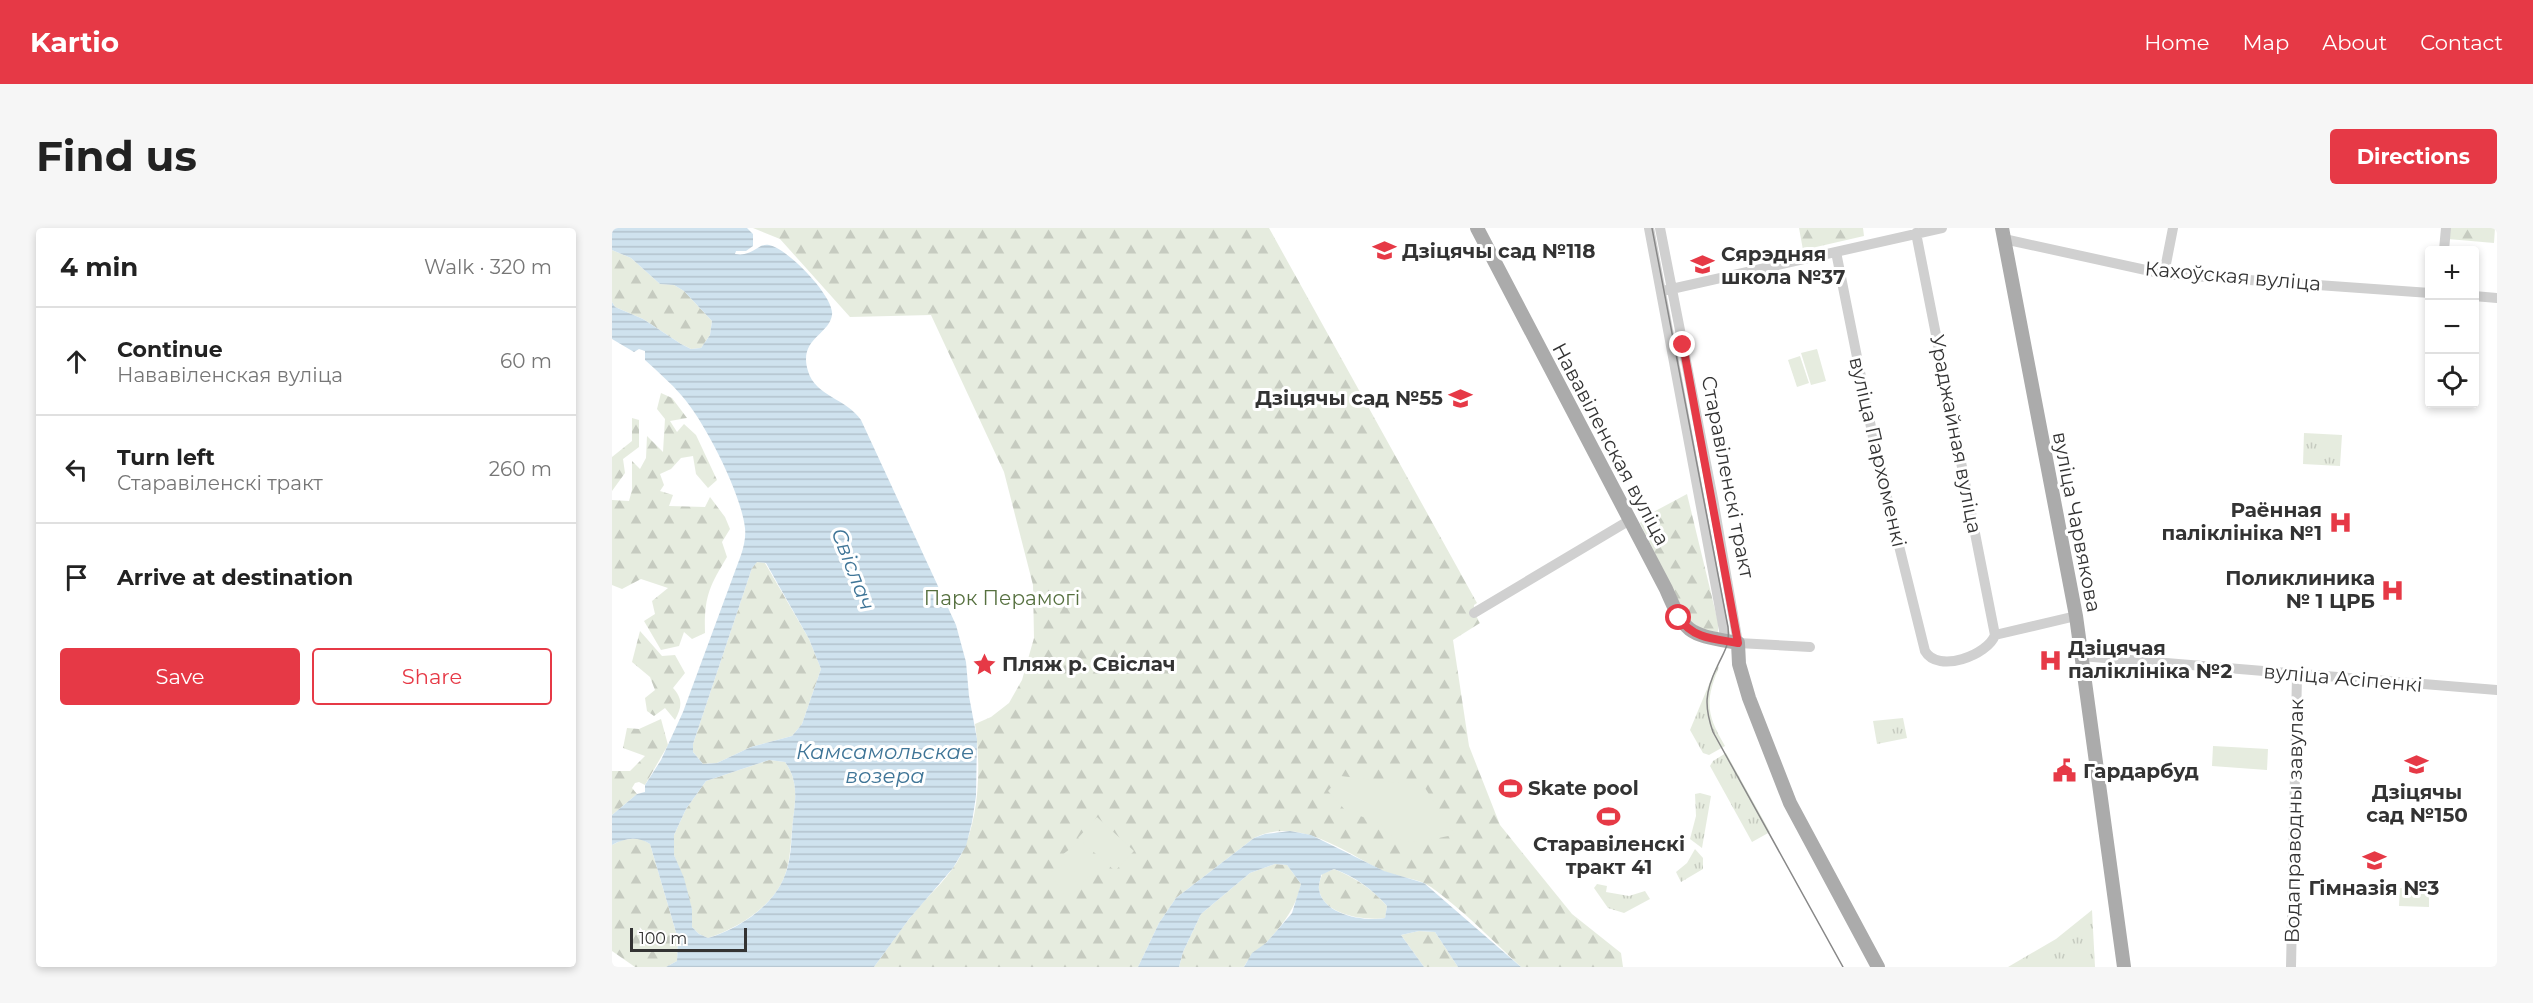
<!DOCTYPE html>
<html lang="en">
<head>
<meta charset="utf-8">
<style>
  body { margin:0; font-family:Montserrat,sans-serif; background:#f6f6f6; color:#222 }
  .controls { position:absolute; right:18px; top:18px; display:grid; overflow:hidden; border-radius:6px; box-shadow:0 3px 9px #0003 }
  .controls button { width:54px; height:54px; display:grid; place-items:center; padding:0; border:0; border-bottom:2px solid #e0e0e0; background:#fff; color:#222; font:30px sans-serif }
  .scale { position:absolute; left:18px; bottom:15px; width:117px; box-sizing:border-box; padding-left:6px; border:3px solid #333; border-top:0; font-size:16px; line-height:21px; white-space:nowrap; color:#333; -webkit-text-stroke:4px #fff; paint-order:stroke }
  .stop { position:absolute; width:18px; height:18px; margin:-14px; border:4px solid #e63946; border-radius:50%; background:#fff }
  .stop.end { background:#e63946; border-color:#fff; box-shadow:0 2px 6px #0008 }
  .list { margin:0; padding:0; list-style:none }
  h2 { display:flex; justify-content:space-between; align-items:center; height:78px; margin:0; padding:0 24px; font-size:26px }
  h2 small { font-size:20px; font-weight:400; color:#767676 }
  .list li { display:grid; grid-template-columns:39px 1fr auto; gap:18px; align-items:center; box-sizing:border-box; height:108px; padding:0 24px; border-top:2px solid #e0e0e0 }
  .list b { display:block; font-size:22px; white-space:nowrap }
  .list p { margin:0; font-size:20px; white-space:nowrap; color:#767676 }
  .list em { font-size:20px; font-style:normal; color:#767676 }
  .actions { display:flex; gap:12px; padding:18px 24px }
  .actions a { flex:1; padding:14px 0; border:2px solid #e63946; border-radius:6px; text-align:center; font-size:21px; color:#e63946 }
  .actions .main { background:#e63946; color:#fff }
  .icon { flex:none; width:33px; height:33px; fill:none; stroke:currentColor; stroke-width:2; stroke-linecap:round; stroke-linejoin:round }
  .map { position:relative; flex:none; width:1885px; height:739px; overflow:hidden; border-radius:6px }
  header { display:flex; align-items:center; gap:36px; box-sizing:border-box; height:84px; padding:0 30px; background:#e63946; color:#fff }
  header strong { font-size:28px }
  nav { display:flex; gap:33px; margin-inline-start:auto; font-size:21px }
  .intro { display:flex; align-items:center; justify-content:space-between; box-sizing:border-box; height:144px; padding:0 36px }
  h1 { margin:0; font-size:42px }
  .button { padding:15px 27px; border-radius:6px; background:#e63946; color:#fff; font-size:21px; font-weight:700 }
  main { display:flex; gap:36px; padding:0 36px }
  aside { flex:1; background:#fff; border-radius:6px; box-shadow:0 3px 9px #0003 }
  .map>svg:first-child { display:block }
</style>
</head>
<body>
<header>
<strong>Kartio</strong>
<nav><a>Home</a><a>Map</a><a>About</a><a>Contact</a></nav>
</header>
<div class="intro"><h1>Find us</h1><a class="button">Directions</a></div>
<main>
<aside>
<h2>4 min<small>Walk · 320 m</small></h2>
<ul class="list">
<li><svg class="icon" aria-label="ahead" viewBox="0 0 24 24"><path d="M12 20V5M6 11l6-6 6 6"/></svg><div><b>Continue</b><p>Нававіленская вуліца</p></div><em>60 m</em></li>
<li><svg class="icon" aria-label="left" viewBox="0 0 24 24"><path d="M17 20v-9H6M10 6l-5 5 5 5"/></svg><div><b>Turn left</b><p>Старавіленскі тракт</p></div><em>260 m</em></li>
<li><svg class="icon" aria-label="arrive" viewBox="0 0 24 24"><path d="M6 21V4h12l-3 4 3 4H6"/></svg><div><b>Arrive at destination</b></div></li>
</ul>
<div class="actions"><a class="main">Save</a><a>Share</a></div>
</aside>
<div class="map">
<svg width="1885" height="739" viewBox="0 0 1885 739">
  <defs>
    <pattern id="grass-tufts" width="24" height="20" patternUnits="userSpaceOnUse" patternTransform="scale(1.5)"><rect width="24" height="20" fill="#e6ecdf"/><path d="M3 7l-1-3M5 7V3M7 7l1-3M15 17l-1-3M17 17v-4M19 17l1-3" fill="none" stroke="#c6cbc0"/></pattern>
    <pattern id="forest-firs" width="22" height="20" patternUnits="userSpaceOnUse" patternTransform="scale(1.5)"><rect width="22" height="20" fill="#e6ecdf"/><path d="M5 1l3.5 6h-7zM16 11l3.5 6h-7z" fill="#c6cbc0"/></pattern>
    <pattern id="water-rules" width="6" height="5" patternUnits="userSpaceOnUse" patternTransform="scale(1.5)"><rect width="6" height="5" fill="#cfe2ee"/><path d="M0 2.5h6" fill="none" stroke="#b2c2cd"/></pattern>
  </defs>
  <rect width="100%" height="100%" fill="#fff"/>
  <path fill="url(#grass-tufts)" d="M1692,205L1730,207L1728,238L1691,236Z
    M1105,437L1107,439C1093,473 1094,486 1113,518L1097,527L1091,525L1078,502Z
    M1291,490L1295,510L1265,516L1261,493Z
    M1114,525L1158,604L1140,614L1098,538L1101,533Z
    M1088,565L1099,568L1090,620L1078,611L1084,588L1083,566Z
    M1083,621L1091,630V641L1069,654L1064,644L1075,635Z
    M985,656L995,658L994,664L1017,668L1033,663L1038,671L1012,685L996,680L982,660Z
    M1480,682L1483,739H1396L1444,711Z"/>
  <path fill="url(#forest-firs)" d="M141,0H657L865,375L862,377V384L868,395L841,412L857,518L888,597L960,686L1009,725L1011,739H909C880,712 851,682 819,659C804,649 787,650 771,643C732,624 687,588 642,610L564,670L547,695L526,739H262C277,719 290,699 306,680C321,663 339,647 349,627C368,589 369,537 363,496L379,489L397,475L410,452L422,410L421,357L392,244L319,87L238,89L168,11Z
    M1187,0H1251L1252,8L1191,22Z
    M1837,0H1883L1882,15L1836,11Z
    M0,22L19,30L48,56L62,57L72,63L100,93L98,107L89,120L79,121L69,116L31,91L3,79L0,74Z
    M49,165L60,170L75,190L58,193L65,204L72,196L84,207L105,252L96,260L84,246L81,228L69,230L59,241L48,246L52,257L48,263L61,267L57,278L93,279L98,269L113,289L118,301L110,314L115,329C97,359 92,369 93,405L80,411L72,404L67,418L49,422L32,393L43,386L40,373L56,360L29,351L10,361L0,357V272L17,273L20,262V233L28,241L34,230L35,208L51,224L53,191L45,181Z
    M20,190L27,192V219L11,231L13,245L0,263V229L20,213Z
    M1075,266L1106,394V404L1091,402L1076,392L1028,295L1034,288Z
    M145,333L153,335L197,411L209,441L190,496L180,508L139,519L105,535L91,536L81,524V516L140,340Z
    M28,403L50,428L63,427L73,445L61,460C71,471 70,479 63,492L53,480L42,488L35,483L33,470L43,462L38,449L20,434Z
    M49,491L56,517L33,557L27,554L23,555L20,560L25,566L0,587V543H18L33,528L11,520L15,500L27,501Z
    M157,532L173,534C186,551 184,571 181,592C179,609 179,630 173,647C162,678 126,700 96,710L87,706L80,699V681L62,627V607L74,581L94,553Z
    M28,610L38,616L66,711L65,733L54,739H23L0,723V617L10,612Z
    M663,636L675,637L689,656C684,680 671,696 655,714C645,725 640,724 632,739H567L571,724L589,686L638,645Z
    M722,641C744,650 760,661 775,678L773,690C753,693 710,687 707,661C706,657 709,650 710,646Z
    M807,703L823,704L846,739H812L789,707Z"/>
  <path fill="#e6ecdf" d="M1205,121L1214,153L1199,157L1189,125Z
    M1188,128L1197,155L1185,159L1176,132Z
    M1601,518L1656,521L1655,542L1600,538Z
    M729,548L804,557L813,560L843,607C816,611 783,624 768,595L734,583L716,563Z
    M485,589L522,623L503,643L466,610Z
    M467,614L487,641L470,654L450,627Z
    M452,636L468,660L454,669L438,645Z
    M1788,660L1817,661V679L1787,678Z"/>
  <path fill="url(#water-rules)" fill-rule="evenodd" d="M0,0H135L141,6V18L134,23H124L123,26C142,29 145,15 157,17C175,20 223,69 220,87C217,107 186,111 196,143C203,168 235,171 249,192L344,397L354,434L357,468L365,511L364,568L360,594L354,618L341,640L297,691L262,739H54L65,733L66,711L38,616C25,608 13,610 0,617V587L25,566L33,564V557L49,532L71,484L129,327C132,318 134,309 133,300C129,265 93,194 70,168C59,155 46,144 33,132V123L27,121L22,124L0,111V74L3,79L31,91L69,116L79,121L89,120L98,107L100,93L72,63L62,57L48,56L19,30L0,22ZM145,334L154,335L197,411L209,441L190,496L180,508L139,519L105,535L91,536L81,524V516L140,340ZM157,532L173,534C186,551 184,571 181,592C179,610 180,630 173,647C162,678 126,701 96,710L87,706L80,699V681L72,650L62,627V607L74,581L94,553Z
    M678,603L699,607L772,643L812,655L909,739H846L823,704L807,703L789,707L812,739H632L640,725L654,715L680,685L689,656L675,637L663,636L638,645L589,686L571,724L567,739H526L547,695L564,670L642,610L653,606ZM722,641C744,649 760,661 775,678L773,690C753,694 710,687 707,661C706,657 709,651 709,647Z"/>
  <g fill="none" stroke-linecap="round" stroke-linejoin="round">
    <path stroke="#d0d0d0" stroke-width="10" d="M1037,0L1114,413
      M1048,0L1101,271L1126,415L1198,419
      M1304,5L1383,407
      M1392,11L1552,46L1818,65
      M1832,22L1834,0
      M1224,24L1265,229L1313,423C1326,446 1376,427 1383,407
      M1552,46L1561,0
      M1055,62L1330,0
      M1862,68L1885,70
      M862,385L1018,292
      M1383,407L1464,388
      M1469,428L1885,462
      M1679,739L1685,447"/>
    <path stroke="#ababab" stroke-width="14" d="M865,0L1054,361C1074,408 1077,406 1126,415L1127,436L1137,470L1178,575L1266,739
      M1390,0L1464,388L1512,739"/>
    <path stroke="#888" stroke-width="1.5" d="M1040,0L1116,399C1118,418 1112,423 1105,439C1093,464 1092,478 1101,504L1231,739"/>
  </g>
  <g fill="none" stroke-linecap="round" stroke-linejoin="round">
    <path stroke="#e63946" stroke-width="8" d="M1067,390C1081,411 1103,411 1126,415L1071,117"/>
  </g>
  <defs>
    <symbol id="school-bare" viewBox="-9 -9 18 18"><path d="M0-5L7-2L0 1L-7-2ZM-4 1L0 2.5L4 1V4Q0 6-4 4Z" fill="#e63946" stroke="#fff" stroke-width="2.5" paint-order="stroke"/></symbol>
    <symbol id="hospital-bare" viewBox="-9 -9 18 18"><path d="M-5-5h3v3.5h4V-5h3V5h-3V1.5h-4V5h-3Z" fill="#e63946" stroke="#fff" stroke-width="2.5" paint-order="stroke"/></symbol>
    <symbol id="sight-bare" viewBox="-9 -9 18 18"><path d="M0-6L1.8-2.2L6-1.7L2.9 1.2L3.7 5.4L0 3.3L-3.7 5.4L-2.9 1.2L-6-1.7L-1.8-2.2Z" fill="#e63946" stroke="#fff" stroke-width="2.5" paint-order="stroke"/></symbol>
    <symbol id="civic-bare" viewBox="-9 -9 18 18"><path d="M-.6-6.5H3V-4.5H.6V-3L4-1V1h2V6H-6V1h2V-1L-.6-3ZM-1.2 2.5V6h2.4V2.5Z" fill="#e63946" stroke="#fff" stroke-width="2.5" paint-order="stroke"/></symbol>
    <symbol id="stadium-bare" viewBox="-9 -9 18 18"><path d="M0-5a6.5 5 0 1 0 0 10a6.5 5 0 1 0 0-10ZM-3.5-1.8h7v3.6h-7Z" fill="#e63946" stroke="#fff" stroke-width="2.5" paint-order="stroke"/></symbol>
  </defs>
  <g fill-rule="evenodd">
    <use href="#school-bare" x="756" y="6" width="33" height="33"/>
    <use href="#school-bare" x="1074" y="20" width="33" height="33"/>
    <use href="#school-bare" x="832" y="154" width="33" height="33"/>
    <use href="#hospital-bare" x="1712" y="278" width="33" height="33"/>
    <use href="#hospital-bare" x="1764" y="346" width="33" height="33"/>
    <use href="#hospital-bare" x="1422" y="416" width="33" height="33"/>
    <use href="#sight-bare" x="356" y="420" width="33" height="33"/>
    <use href="#school-bare" x="1788" y="520" width="33" height="33"/>
    <use href="#civic-bare" x="1436" y="526" width="33" height="33"/>
    <use href="#stadium-bare" x="882" y="544" width="33" height="33"/>
    <use href="#stadium-bare" x="980" y="572" width="33" height="33"/>
    <use href="#school-bare" x="1746" y="616" width="33" height="33"/>
  </g>
  <g text-anchor="middle" stroke-width="6" stroke-linejoin="round" paint-order="stroke">
    <g font-size="20" font-weight="bold" fill="#333" stroke="#fff" text-anchor="start">
      <text x="790" y="30">Дзіцячы сад №118</text>
      <text x="1109" y="33">Сярэдняя<tspan x="1109" dy="23">школа №37</tspan></text>
      <text x="831" y="177" text-anchor="end">Дзіцячы сад №55</text>
      <text x="1710" y="289" text-anchor="end">Раённая<tspan x="1710" dy="23">паліклініка №1</tspan></text>
      <text x="1763" y="357" text-anchor="end">Поликлиника<tspan x="1763" dy="23">№ 1 ЦРБ</tspan></text>
      <text x="1456" y="427">Дзіцячая<tspan x="1456" dy="23">паліклініка №2</tspan></text>
      <text x="390" y="443">Пляж р. Свіслач</text>
      <text x="1471" y="550">Гардарбуд</text>
      <text x="916" y="567">Skate pool</text>
      <text x="1805" y="571" text-anchor="middle">Дзіцячы<tspan x="1805" dy="23">сад №150</tspan></text>
      <text x="997" y="623" text-anchor="middle">Старавіленскі<tspan x="997" dy="23">тракт 41</tspan></text>
      <text x="1762" y="667" text-anchor="middle">Гімназія №3</text>
    </g>
    <g font-size="20" fill="#333" stroke="#fff">
      <text transform="translate(1621 48) rotate(5)" y="7">Кахоўская вуліца</text>
      <text transform="translate(1344 206) rotate(79)" y="7">Ураджайная вуліца</text>
      <text transform="translate(999 216) rotate(62)" y="7">Нававіленская вуліца</text>
      <text transform="translate(1266 224) rotate(77)" y="7">вуліца Пархоменкі</text>
      <text transform="translate(1116 249) rotate(79)" y="7">Старавіленскі тракт</text>
      <text transform="translate(1465 294) rotate(79)" y="7">вуліца Чарвякова</text>
      <text transform="translate(1731 450) rotate(5)" y="7">вуліца Асіпенкі</text>
      <text transform="translate(1682 593) rotate(-89)" y="7">Водаправодны завулак</text>
    </g>
    <g font-size="20" fill="#56703f" stroke="#fff">
      <text x="390" y="377">Парк Перамогі</text>
    </g>
    <g font-size="21" font-style="italic" fill="#3f7597" stroke="#fff">
      <text transform="translate(241 341) rotate(69)" y="7">Свіслач</text>
      <text x="273" y="531">Камсамольскае<tspan x="273" dy="24">возера</tspan></text>
    </g>
  </g>
</svg>
<div class="controls">
<button>+</button>
<button>−</button>
<button><svg class="icon" aria-label="locate" viewBox="0 0 24 24"><circle cx="12" cy="12" r="6"/><path d="M12 2v4M12 18v4M2 12h4M18 12h4"/></svg></button>
</div>
<div class="scale">100 m</div>
<div class="stop" style="left:1067px;top:390px"></div>
<div class="stop end" style="left:1071px;top:117px"></div>
</div>
</main>
</body>
</html>
